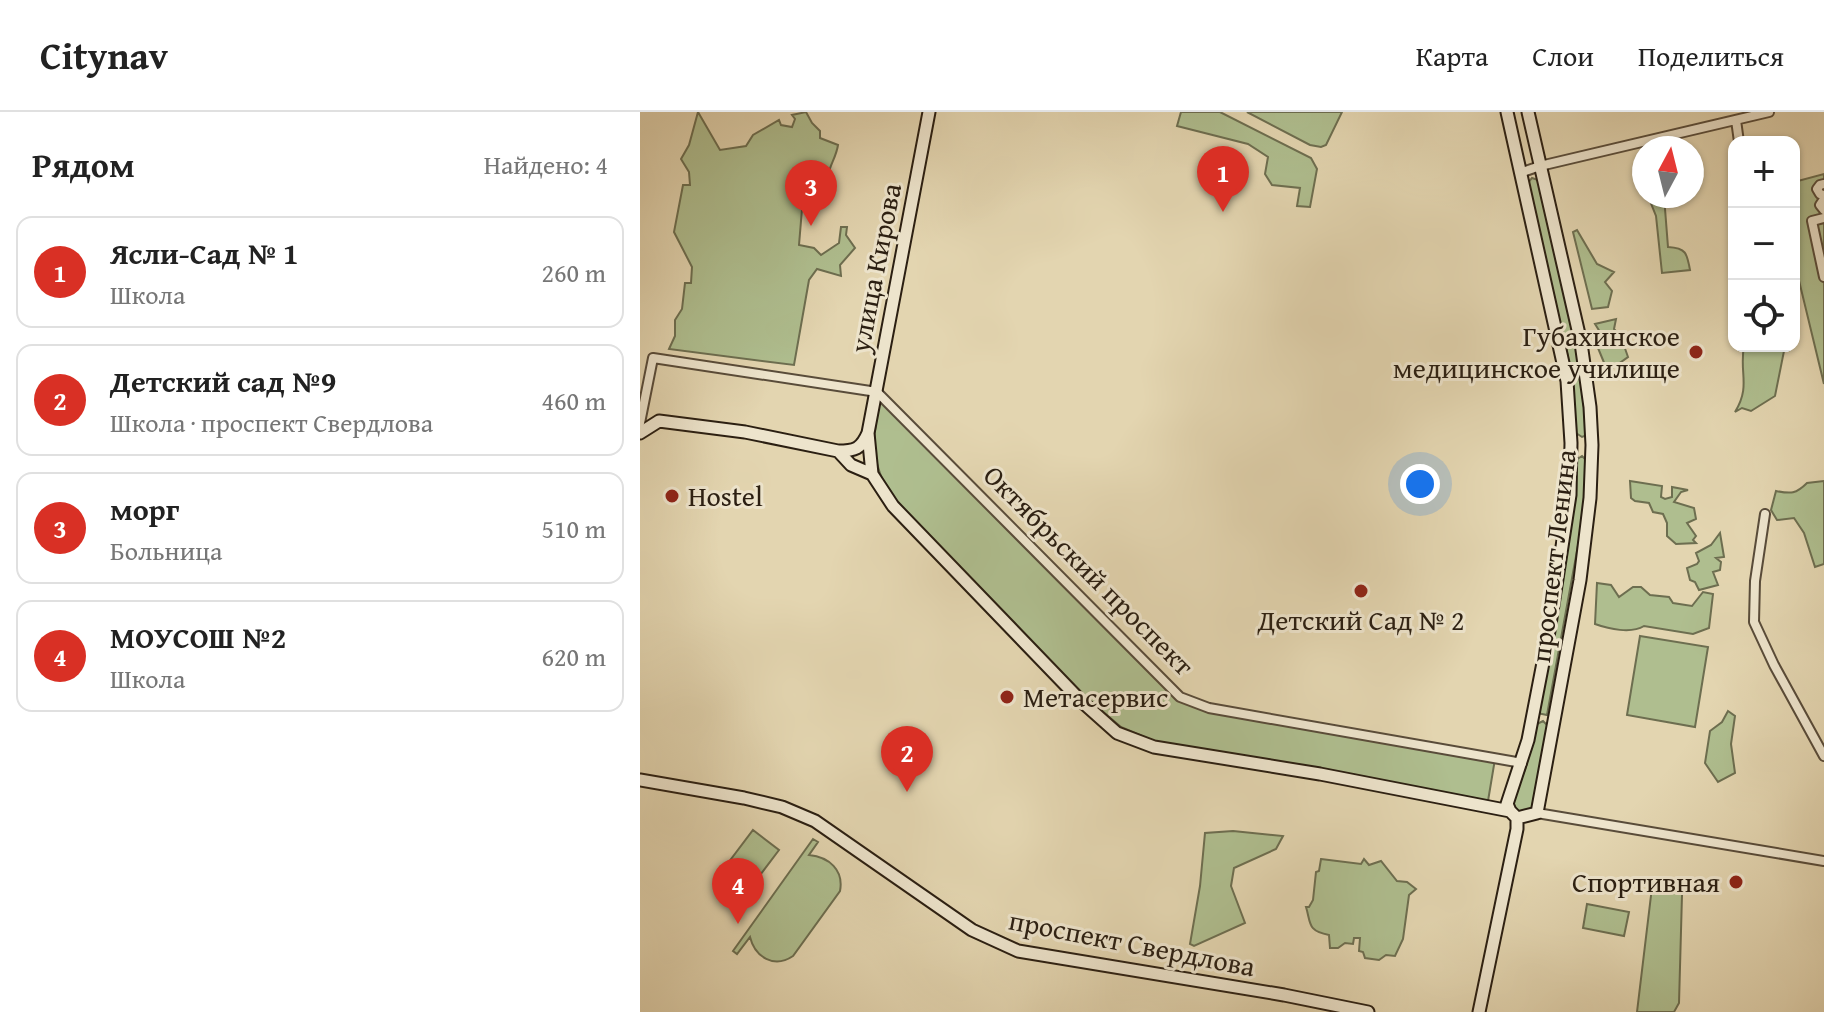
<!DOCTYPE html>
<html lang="ru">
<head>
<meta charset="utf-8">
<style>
  body { margin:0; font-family:"Gentium Book Plus",serif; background:#f2f2f2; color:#222 }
  .controls { position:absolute; right:24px; top:24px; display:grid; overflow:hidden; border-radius:16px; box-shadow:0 2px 6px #0004 }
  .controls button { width:72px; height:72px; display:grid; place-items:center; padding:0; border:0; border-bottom:2px solid #e0e0e0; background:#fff; color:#222; font:40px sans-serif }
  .compass { position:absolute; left:992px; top:24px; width:72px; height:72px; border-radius:50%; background:#fff; box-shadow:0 2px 6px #0004; rotate:7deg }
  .you { position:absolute; left:780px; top:372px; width:28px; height:28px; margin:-20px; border:6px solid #fff; border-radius:50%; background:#1a73e8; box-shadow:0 0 0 12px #1a73e833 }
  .badge { display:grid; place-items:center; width:52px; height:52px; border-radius:50%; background:#d93025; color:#fff; font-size:26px; font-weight:700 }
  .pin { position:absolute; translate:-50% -66px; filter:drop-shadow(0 2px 4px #0008) }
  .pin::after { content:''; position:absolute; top:42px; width:28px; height:24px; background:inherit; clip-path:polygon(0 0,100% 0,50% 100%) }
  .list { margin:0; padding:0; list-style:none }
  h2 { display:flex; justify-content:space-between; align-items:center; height:104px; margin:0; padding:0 32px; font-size:34px }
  h2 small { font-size:26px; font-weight:400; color:#767676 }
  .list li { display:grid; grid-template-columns:52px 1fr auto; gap:24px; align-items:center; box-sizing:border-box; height:112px; margin:0 16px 16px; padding:0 16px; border:2px solid #e0e0e0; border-radius:16px }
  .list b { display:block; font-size:30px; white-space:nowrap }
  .list p { margin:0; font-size:26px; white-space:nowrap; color:#767676 }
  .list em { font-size:26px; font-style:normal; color:#767676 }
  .icon { flex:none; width:44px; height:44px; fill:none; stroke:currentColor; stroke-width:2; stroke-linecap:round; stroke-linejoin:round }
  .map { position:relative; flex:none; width:1184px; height:900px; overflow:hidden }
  header { display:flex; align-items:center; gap:48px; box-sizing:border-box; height:112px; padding:0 40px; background:#fff; border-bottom:2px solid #e0e0e0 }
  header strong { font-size:38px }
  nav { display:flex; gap:44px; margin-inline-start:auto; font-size:28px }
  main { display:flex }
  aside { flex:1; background:#fff }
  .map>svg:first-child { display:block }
</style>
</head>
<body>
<header>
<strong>Citynav</strong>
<nav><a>Карта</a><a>Слои</a><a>Поделиться</a></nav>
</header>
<main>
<aside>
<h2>Рядом<small>Найдено: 4</small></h2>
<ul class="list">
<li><span class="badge">1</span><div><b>Ясли-Сад № 1</b><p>Школа</p></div><em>260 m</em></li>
<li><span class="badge">2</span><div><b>Детский сад №9</b><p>Школа · проспект Свердлова</p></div><em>460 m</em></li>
<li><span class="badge">3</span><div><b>морг</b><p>Больница</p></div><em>510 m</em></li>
<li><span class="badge">4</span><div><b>МОУСОШ №2</b><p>Школа</p></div><em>620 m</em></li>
</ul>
</aside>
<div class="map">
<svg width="1184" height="900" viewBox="0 0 1184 900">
  <rect width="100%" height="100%" fill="#e3d5b0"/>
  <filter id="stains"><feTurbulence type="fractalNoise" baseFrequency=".0025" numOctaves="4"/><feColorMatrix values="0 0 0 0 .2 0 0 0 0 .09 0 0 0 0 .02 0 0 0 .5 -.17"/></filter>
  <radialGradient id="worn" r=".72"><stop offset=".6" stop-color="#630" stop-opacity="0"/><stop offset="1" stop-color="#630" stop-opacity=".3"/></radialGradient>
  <path fill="#afbe8f" stroke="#6d6e50" stroke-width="2" d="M58,0L80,38L106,34L113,23L139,8L141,13L152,15L155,7L152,3L166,0L172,11L180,19V26L198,33C196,48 184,60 189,75L162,97L159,133L174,136L181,143L199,131L201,115H207L206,123L215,136L200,153L201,164L177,157L169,168L154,253L29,237L35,224V208L42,197L45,171H51L52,155L34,120L43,73H50L49,60L41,47L49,33Z
    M541,0H580L671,46L677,57L670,95L657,94L660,76L632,73L625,62L628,45L608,32L537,14Z
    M607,0H702L686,33L681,35L670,33Z
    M1184,62V272L1154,148V70Z
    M892,66L898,68L938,243L947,323L942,325L936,321L928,245L888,71Z
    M1008,84H1024L1028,135C1046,136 1047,141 1050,158L1022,161L1016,104Z
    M937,118L957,152L974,160L965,170L972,179L968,195L952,197L933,120Z
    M976,207L974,217L981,225L988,245L971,257L965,253L958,236L960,220L955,212Z
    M1104,234H1145L1135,284L1111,299L1102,296L1095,300C1111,274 1099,261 1104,234Z
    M241,286L540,587L855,647L848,689L516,630L481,615L423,566L252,389C231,347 230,331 241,286Z
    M942,344L947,349L943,406L907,603L897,601L936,348Z
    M990,369L1022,374L1021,385L1025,387L1032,385V375L1048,378L1041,380L1034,390L1054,396L1056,407L1047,411L1056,424L1053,428L1056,431L1036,432L1027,424V411L1023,402L1013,400L1009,391L995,389L991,386Z
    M1184,369V452L1175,455L1164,421L1154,406L1137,408L1131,398L1136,379C1151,382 1156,382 1167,371Z
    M1080,421L1084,445L1076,446L1081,450L1080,458L1073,460L1078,473L1059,478L1055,470L1050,468L1047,456L1057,452L1059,449L1056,441L1071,433Z
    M957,471L971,473L979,485L993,475H1001L1010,483L1029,485L1033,491L1052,494L1063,480L1073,482L1069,516L1053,522L1004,514C991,522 969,517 955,512Z
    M1000,524L1068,535L1055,615L987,603Z
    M1088,599L1095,604L1091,632L1095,661L1078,670L1065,651L1070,619L1082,610Z
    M903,609L908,614L892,695L887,699L879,700L872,694V687L885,658L897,612Z
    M113,718L139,738L105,783L79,763Z
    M593,719L643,724L636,737L594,756L591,774L605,811L554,834L550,832L560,774L565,721Z
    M173,727L178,730L169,743C189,745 204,758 200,779L153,844C134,857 115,845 110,825L97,842L93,839Z
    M681,747L721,752L724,747L729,753L741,749L757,769L767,770L776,777L769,783L763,827L755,844L746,843L739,848L725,846L723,840L719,839L720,826H714L713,832L705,831L698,836H690L689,823C667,819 671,811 666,795H669L673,788L676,760L679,759Z
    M1030,766L1040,776L1042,783L1039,891L1034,900H997L1013,767Z
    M947,792L989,800L984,824L943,816Z"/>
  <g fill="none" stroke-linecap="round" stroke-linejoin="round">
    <defs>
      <path id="street" d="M1096,8L1099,30
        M880,61L900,54L1129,0
        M1184,72L1180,73L1177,77L1180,82L1184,83
        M1184,87L1180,93L1184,98
        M1184,106L1172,109L1184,165
        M0,311L13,246L237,280L540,585L569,596L882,651
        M1125,402L1115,469L1114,510L1134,553L1184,644
        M897,701L1184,749"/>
      <path id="secondary" d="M0,321L19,309L105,320L198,339L211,353L232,362L253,394L440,588L477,621L514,635L680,662L870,699
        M198,339C215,339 221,337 228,321
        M232,362L228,321L289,0
        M0,668L104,686L142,695L175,709L332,818L378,839L644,883L728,900
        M877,706L897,701L940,468L950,386L952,333L950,295L941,231L888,0
        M839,900L877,717V706L870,699L867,692L888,628L908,525L930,383L931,331L927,269L867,0"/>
    </defs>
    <use href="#street" stroke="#594c3a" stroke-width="12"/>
    <use href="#secondary" stroke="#2b1f12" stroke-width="15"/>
    <use href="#street" stroke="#ede4cc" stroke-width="8"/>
    <use href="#secondary" stroke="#ede4cc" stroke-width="11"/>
  </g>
  <g fill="#8f2418" stroke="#ede4cc" stroke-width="3">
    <circle cx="1056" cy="240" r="8"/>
    <circle cx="32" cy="384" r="8"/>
    <circle cx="721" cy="479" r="8"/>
    <circle cx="367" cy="585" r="8"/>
    <circle cx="1096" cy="770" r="8"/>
  </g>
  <g text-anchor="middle" stroke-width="6" stroke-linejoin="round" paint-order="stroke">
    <g font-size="28" fill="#2b1f12" stroke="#ede4cc">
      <text transform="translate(235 156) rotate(-79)" y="10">улица Кирова</text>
      <text transform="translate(913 444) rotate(-83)" y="10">проспект Ленина</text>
      <text transform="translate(449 458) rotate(45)" y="10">Октябрьский проспект</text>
      <text transform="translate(492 831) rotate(11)" y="10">проспект Свердлова</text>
    </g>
    <g font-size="28" fill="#2b1f12" stroke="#ede4cc" text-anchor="end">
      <text x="1040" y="234">Губахинское<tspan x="1040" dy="32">медицинское училище</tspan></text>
      <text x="48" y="394" text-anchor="start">Hostel</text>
      <text x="721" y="518" text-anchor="middle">Детский Сад № 2</text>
      <text x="383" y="595" text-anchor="start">Метасервис</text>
      <text x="1080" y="780">Спортивная</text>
    </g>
  </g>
  <rect width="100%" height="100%" filter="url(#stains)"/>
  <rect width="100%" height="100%" fill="url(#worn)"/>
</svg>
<div class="controls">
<button>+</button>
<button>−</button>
<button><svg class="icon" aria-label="locate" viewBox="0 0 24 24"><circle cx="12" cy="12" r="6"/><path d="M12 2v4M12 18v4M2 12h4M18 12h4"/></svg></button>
</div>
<svg class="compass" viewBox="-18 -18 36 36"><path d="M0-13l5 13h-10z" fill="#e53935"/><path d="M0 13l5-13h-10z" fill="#767676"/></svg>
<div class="you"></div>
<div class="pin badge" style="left:583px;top:100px">1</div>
<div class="pin badge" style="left:267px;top:680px">2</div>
<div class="pin badge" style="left:171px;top:114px">3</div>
<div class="pin badge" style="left:98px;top:812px">4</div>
</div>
</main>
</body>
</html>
